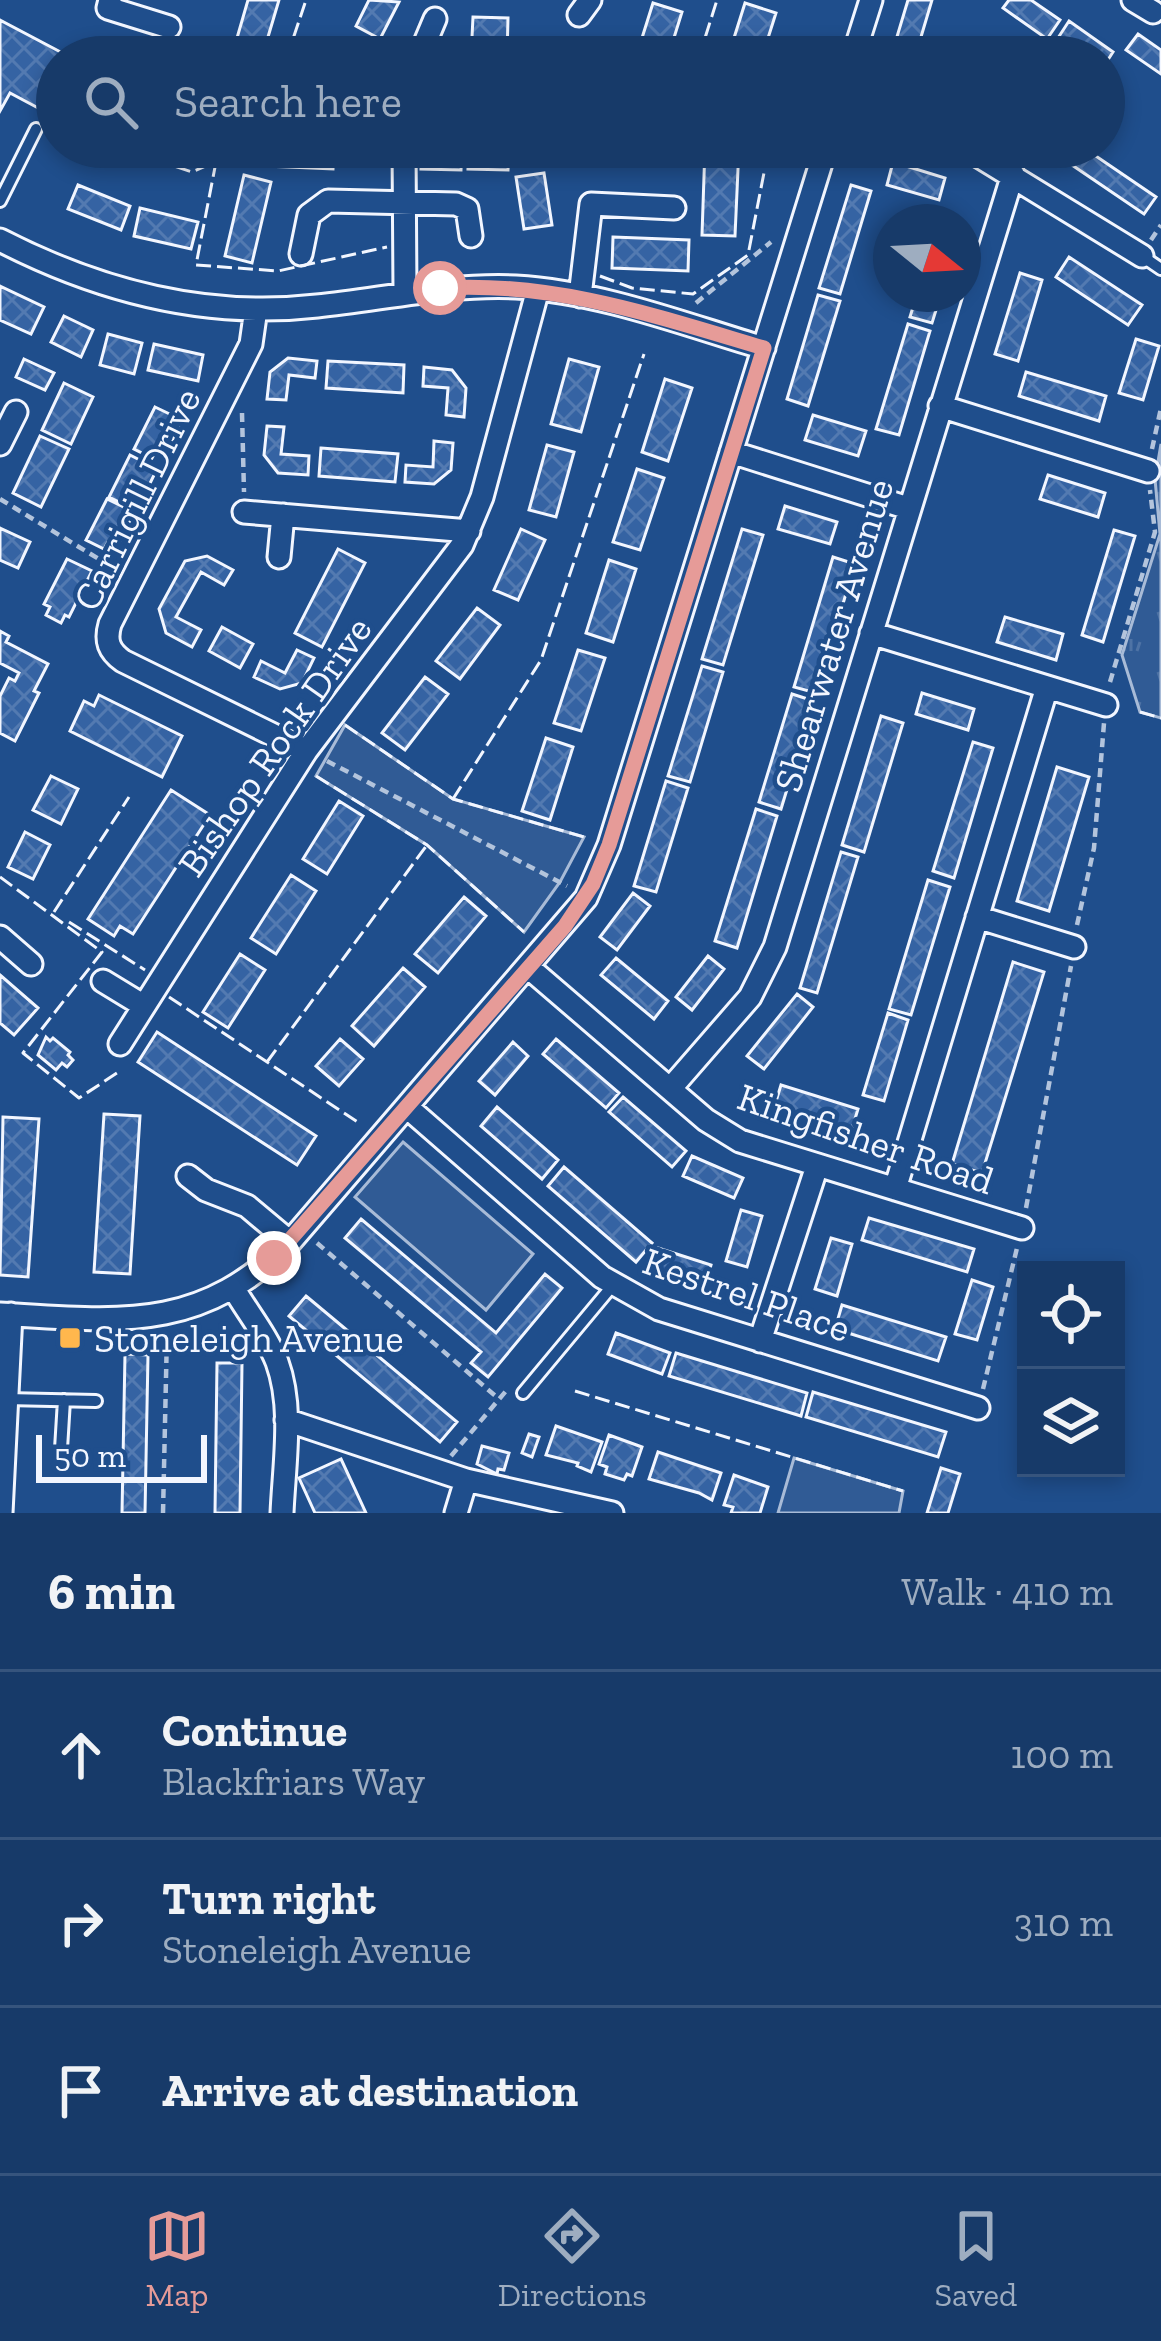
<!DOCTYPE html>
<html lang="en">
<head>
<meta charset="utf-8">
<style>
  body { margin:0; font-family:"Zilla Slab",serif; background:#20416f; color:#f1f3f6 }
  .controls { position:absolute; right:36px; bottom:36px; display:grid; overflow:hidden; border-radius:0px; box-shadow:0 6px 18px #0003 }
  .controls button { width:108px; height:108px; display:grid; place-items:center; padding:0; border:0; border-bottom:3px solid #36547d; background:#173a69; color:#f1f3f6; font:60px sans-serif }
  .compass { position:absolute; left:873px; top:204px; width:108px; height:108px; border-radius:50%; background:#173a69; box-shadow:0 6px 18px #0003; rotate:108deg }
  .scale { position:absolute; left:36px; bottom:30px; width:171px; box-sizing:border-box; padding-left:12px; border:6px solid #f2f6ff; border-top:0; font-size:33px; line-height:42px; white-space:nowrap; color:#f2f6ff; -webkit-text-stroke:9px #1f4e8c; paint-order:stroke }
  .stop { position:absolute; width:36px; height:36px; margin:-27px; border:9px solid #e69b98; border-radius:50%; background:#fff }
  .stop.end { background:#e69b98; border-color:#fff; box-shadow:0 3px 12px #0008 }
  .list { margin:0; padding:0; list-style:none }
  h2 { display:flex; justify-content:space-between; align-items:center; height:156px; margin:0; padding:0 48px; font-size:51px }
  h2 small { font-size:39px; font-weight:400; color:#9eadc0 }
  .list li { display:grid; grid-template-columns:78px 1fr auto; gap:36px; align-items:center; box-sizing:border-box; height:168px; padding:0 48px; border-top:3px solid #36547d }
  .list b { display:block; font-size:45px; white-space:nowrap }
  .list p { margin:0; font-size:39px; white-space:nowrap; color:#9eadc0 }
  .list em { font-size:39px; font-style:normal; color:#9eadc0 }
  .icon { flex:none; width:66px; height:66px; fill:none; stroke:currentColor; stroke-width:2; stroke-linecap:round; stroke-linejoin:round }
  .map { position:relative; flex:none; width:1161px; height:1513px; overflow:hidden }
  .search { position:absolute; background:#173a69; box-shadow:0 6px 18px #0003; left:36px; right:36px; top:36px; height:132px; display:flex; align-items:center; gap:30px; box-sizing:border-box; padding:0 42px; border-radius:66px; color:#9eadc0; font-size:45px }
  .sheet { height:660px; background:#173a69 }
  nav { display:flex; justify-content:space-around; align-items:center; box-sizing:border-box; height:168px; border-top:3px solid #36547d; background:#173a69; font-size:33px; color:#9eadc0 }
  nav a { display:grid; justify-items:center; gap:6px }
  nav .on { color:#e69b98 }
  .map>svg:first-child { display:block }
</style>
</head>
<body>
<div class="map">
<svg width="1161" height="1513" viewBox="0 0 1161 1513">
  <defs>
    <pattern id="park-tufts" width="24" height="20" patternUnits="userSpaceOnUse" patternTransform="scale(3)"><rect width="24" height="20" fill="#305b95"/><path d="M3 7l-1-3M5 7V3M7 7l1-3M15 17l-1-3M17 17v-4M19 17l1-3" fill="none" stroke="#4e73a5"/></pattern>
    <pattern id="building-cross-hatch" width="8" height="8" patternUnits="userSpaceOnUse" patternTransform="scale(3)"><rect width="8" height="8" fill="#3563a3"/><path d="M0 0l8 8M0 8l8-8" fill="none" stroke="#537ab1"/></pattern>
  </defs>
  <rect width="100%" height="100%" fill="#1f4e8c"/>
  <path fill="#305b95" stroke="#a8bbd7" stroke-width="3" d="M345,725L453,799L584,837L560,882L524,932L427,845L316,776Z
    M403,1142L533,1254L486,1310L355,1197Z
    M794,1458L903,1491L899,1513H778Z"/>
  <path fill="url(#park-tufts)" stroke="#a8bbd7" stroke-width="3" d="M1161,444V718L1140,712L1122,655L1160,534L1155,479Z"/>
  <path fill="url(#building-cross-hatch)" stroke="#f2f6ff" stroke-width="3" d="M248,0H279L265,47L237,38Z
    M369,0L399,2L380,39L356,26Z
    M908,0H932L915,57L893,50Z
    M1009,0H1031L1060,20L1047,39L1003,8Z
    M653,3L682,12L668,57H636Z
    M745,3L776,13L762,57H728Z
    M473,17L508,18L507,57H471Z
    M0,20L70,57H57V118L10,93L0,111Z
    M1069,21L1113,52L1104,66V57H1079L1056,41Z
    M1138,34L1161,50V74L1126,50Z
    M349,39L377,48L374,57H343Z
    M233,46L262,54L261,57H229Z
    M267,147H334L333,169L266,166Z
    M343,147H383L382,166L342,165Z
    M422,147H462L461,170L421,169Z
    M469,147H509L508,170L468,169Z
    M610,147H660V154L610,152Z
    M705,147H739L735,236L702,235Z
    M1043,147H1077L1066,162Z
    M1084,148L1156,197L1144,214L1072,165Z
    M893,162L945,178L939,200L887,185Z
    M544,173L552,225L524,229L516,177Z
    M244,175L271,182L252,263L225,256Z
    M78,185L130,206L121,230L68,209Z
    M851,185L871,191L840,294L819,288Z
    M140,208L198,222L191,249L134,236Z
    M613,237L689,240L688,271L612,268Z
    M1069,257L1142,305L1128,325L1056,277Z
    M1020,273L1042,280L1018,361L995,354Z
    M0,286L44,307L31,334L0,320Z
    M917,294H941L932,323L910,317Z
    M818,295L840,301L808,406L787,399Z
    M64,316L93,330L81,357L51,342Z
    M908,324L930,331L899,435L876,429Z
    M108,334L142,343L134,374L100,365Z
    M1136,339L1159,346L1143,400L1119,393Z
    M154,344L203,355L198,381L148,370Z
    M288,358L317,361L315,378L289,375L286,400L267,399L270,372Z
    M24,359L54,373L45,390L16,377Z
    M569,359L599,367L581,432L551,424Z
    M328,361L404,365L403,393L326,388Z
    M424,367L452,370L466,388L464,417L446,415L448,388L423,386Z
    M1026,372L1106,396L1099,421L1019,396Z
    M665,379L692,388L668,461L642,452Z
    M64,383L93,397L71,444L42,430Z
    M155,407L182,420L166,453L157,449L152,458L134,449Z
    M813,415L866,431L858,456L805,440Z
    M267,426L284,427L281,454L309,456L308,475L278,473L264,455Z
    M40,436L69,449L41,507L13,493Z
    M434,441L453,443L451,470L434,484L405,482L406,465L433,467Z
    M547,445L574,452L556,517L529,510Z
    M321,448L398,454L395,482L319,476Z
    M130,455L157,469L141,502L132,497L127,506L109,497Z
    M637,469L664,478L640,550L613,542Z
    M1048,475L1105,493L1098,517L1040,499Z
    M107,499L134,512L118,545L109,540L104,549L86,540Z
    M785,506L837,522L830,544L778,529Z
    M0,528L30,542L18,568L0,560Z
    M521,529L545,540L518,600L494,590Z
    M742,529L763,535L723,665L702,659Z
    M1114,530L1135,536L1103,642L1082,635Z
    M338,549L365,563L322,647L295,633Z
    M207,556L233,570L224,585L201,572L176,617L201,630L192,647L166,633L159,609L185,561Z
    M833,557L855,564L816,693L794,687Z
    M67,559L92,571L69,617L65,615L61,623L46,615L50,607L44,604Z
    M609,560L636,569L613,642L586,633Z
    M477,608L500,625L460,679L436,661Z
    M1005,617L1063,634L1056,660L997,642Z
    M222,627L253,644L240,668L209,651Z
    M0,631L9,636L6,642L48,664L34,691L39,693L15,741L0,733V696L9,678L15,681L19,673L0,663Z
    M297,650L314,658L302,683L280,689L254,677L261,661L285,673Z
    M578,650L605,658L581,731L554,723Z
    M702,666L723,672L690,782L668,776Z
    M425,677L448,694L405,750L382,733Z
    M922,693L974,709L968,730L916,714Z
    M792,694L814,701L781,809L759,802Z
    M99,695L182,736L162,777L70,731L84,701L94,706Z
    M881,716L903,723L864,852L842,845Z
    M546,738L573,747L550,820L522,811Z
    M973,742L993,748L954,878L933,871Z
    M1057,767L1089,777L1049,911L1017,901Z
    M51,776L78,789L61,824L33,810Z
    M666,781L688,788L656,892L634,886Z
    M171,790L210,815L133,934L120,926L114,936L88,919Z
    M339,801L363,816L327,874L303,859Z
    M756,809L777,816L737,948L715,941Z
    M25,832L50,845L33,879L8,867Z
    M841,852L858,857L817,993L800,988Z
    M291,875L316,891L276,954L251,938Z
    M928,880L950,887L911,1015L889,1009Z
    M633,893L650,906L617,950L600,937Z
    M464,897L486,916L438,973L415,954Z
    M240,954L265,970L228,1028L203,1012Z
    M708,956L724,969L692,1010L676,997Z
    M616,958L668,1001L654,1019L601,975Z
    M1013,962L1044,972L982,1173L952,1164Z
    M403,968L425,987L374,1046L352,1026Z
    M0,975L38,1008L14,1035L0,1023Z
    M797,994L813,1007L764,1069L747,1056Z
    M888,1013L908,1020L884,1101L863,1095Z
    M157,1032L316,1136L297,1165L138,1062Z
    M46,1037L50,1041L53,1038L70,1052L68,1055L73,1060L67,1067L62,1063L56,1070L38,1055Z
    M340,1039L363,1059L339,1086L316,1066Z
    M556,1039L619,1093L606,1108L543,1054Z
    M513,1042L528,1056L495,1095L479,1081Z
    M781,1085L858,1109L851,1132L774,1108Z
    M623,1097L686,1151L672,1167L609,1112Z
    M497,1107L558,1160L542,1179L481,1126Z
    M104,1114L140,1116L130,1274L94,1272Z
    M3,1117L39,1119L28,1277L0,1275Z
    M692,1156L743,1178L734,1198L683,1176Z
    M564,1167L652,1243L636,1262L548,1186Z
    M741,1210L762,1216L747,1267L726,1261Z
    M869,1218L974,1249L967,1272L862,1240Z
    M361,1219L496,1333L545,1274L562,1288L488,1377L471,1363L481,1352L345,1238Z
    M831,1238L852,1244L837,1296L815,1289Z
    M658,1248L711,1265L705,1287L651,1271Z
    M972,1280L993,1287L977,1340L955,1334Z
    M306,1296L457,1422L440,1442L289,1316Z
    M842,1305L946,1337L938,1361L835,1329Z
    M616,1333L670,1353L662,1374L608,1354Z
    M676,1353L807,1393L801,1416L669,1376Z
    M125,1354L148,1355L145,1513H122Z
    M217,1363H242L240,1513H215Z
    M813,1392L946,1432L938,1457L806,1417Z
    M556,1426L602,1442L591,1472L577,1466L578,1463L546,1455Z
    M529,1434L539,1437L532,1457L522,1453Z
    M609,1435L642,1447L632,1476L627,1474L624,1480L605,1474L607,1467L599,1464Z
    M482,1446L509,1453L504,1470L498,1469L497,1474L477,1464Z
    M658,1452L721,1473L712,1500L699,1493L649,1479Z
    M341,1459L366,1513H315L299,1478Z
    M941,1468L960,1474L948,1513H927Z
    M734,1475L768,1487L760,1513H731L733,1507L724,1505Z"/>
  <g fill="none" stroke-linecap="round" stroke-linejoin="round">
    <defs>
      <path id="service" d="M0,201L36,129
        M1142,256L1161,269
        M523,1393L613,1285
        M6,1399L96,1401
        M61,1449L64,1400"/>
      <path id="minor" d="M110,0L108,8L169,27
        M1133,0L1153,12
        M579,15L590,0
        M419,57L435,19
        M853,57L871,0
        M404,147L405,292
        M964,147L1142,256
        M0,240C99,291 204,319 317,306C384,299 448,284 516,287C601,292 683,324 764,348
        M301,254L309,215L328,201L456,204L467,209L471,236
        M580,296L591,204L674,208
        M256,309L251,344L110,624C105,641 109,651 123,661L306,751
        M940,406L1148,471
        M0,444L16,412
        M731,452L908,508
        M244,512L469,531
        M279,557L283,515
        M871,633L1106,705
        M977,917L1074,947
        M0,937L31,964
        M528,967L706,1120L740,1141L1022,1228
        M103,981L144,1006
        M120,1044L306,751L462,545L482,497L538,289
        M670,1089L750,997L775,947L1013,174
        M407,1107L602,1277L659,1309L978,1408
        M188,1176L206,1190L247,1206L290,1242
        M895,1189L1047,687
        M234,1289C248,1313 267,1336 277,1362C294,1408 284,1465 282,1513
        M0,1314C119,1321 199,1333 290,1242L586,898L609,845L826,147
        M760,1341L817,1166
        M286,1420L466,1480L456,1513
        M466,1480L612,1513
        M1,1513L11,1314"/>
    </defs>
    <use href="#service" stroke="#f2f6ff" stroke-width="16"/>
    <use href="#minor" stroke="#f2f6ff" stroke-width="27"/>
    <path stroke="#b3c4dc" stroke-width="4.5" stroke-dasharray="9 6" stroke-linecap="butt" d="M1151,240L1161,225
      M696,303L771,242
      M242,413L244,492
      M1152,449L1161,408
      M0,499L112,567
      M1110,682L1155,532L1150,490
      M327,761L567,886
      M1077,925L1094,848L1104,723
      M1026,1208L1071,966
      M317,1243L499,1399
      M983,1389L1017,1248
      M451,1456L506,1391
      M163,1513L167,1333"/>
    <use href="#service" stroke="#1f4e8c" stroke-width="10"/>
    <use href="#minor" stroke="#1f4e8c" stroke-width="21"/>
    <path stroke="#f2f6ff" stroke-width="3" stroke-dasharray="15 6" stroke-linecap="butt" d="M287,57L306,0
      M699,57L717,0
      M116,147L192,172L249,147
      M216,162L196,265L278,271L387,247
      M600,276L632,288L693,294L748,255L769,147
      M1140,712L1161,718
      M345,725L453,799L584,837
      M316,776L427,845L524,932
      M453,799L541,660L644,354
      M0,877L102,952L23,1053L79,1098L117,1073
      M54,912L129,797
      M69,922L145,970
      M169,997L359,1123
      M267,1062L427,845
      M575,1391L903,1491"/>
  </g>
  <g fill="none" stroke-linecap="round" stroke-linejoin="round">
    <path stroke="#e69b98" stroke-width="15" d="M274,1258L565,926L593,884L609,845L764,348C656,316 554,281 440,288"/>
  </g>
  <rect fill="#ffb74d" stroke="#1f4e8c" stroke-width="4.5" x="58" y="1326" width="24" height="24" rx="6"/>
  <g text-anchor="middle" stroke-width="9" stroke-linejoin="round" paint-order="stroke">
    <g font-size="39" fill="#f2f6ff" stroke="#1f4e8c">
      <text transform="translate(136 499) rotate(-64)" y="14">Carrigill Drive</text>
      <text transform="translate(833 635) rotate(-73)" y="14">Shearwater Avenue</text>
      <text transform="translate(274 746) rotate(-55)" y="14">Bishop Rock Drive</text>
      <text transform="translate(866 1138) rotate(19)" y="14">Kingfisher Road</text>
      <text transform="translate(747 1294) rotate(19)" y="14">Kestrel Place</text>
    </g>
    <g font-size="39" fill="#f2f6ff" stroke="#1f4e8c" text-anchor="start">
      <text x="94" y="1352">Stoneleigh Avenue</text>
    </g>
  </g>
</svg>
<div class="controls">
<button><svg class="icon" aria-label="locate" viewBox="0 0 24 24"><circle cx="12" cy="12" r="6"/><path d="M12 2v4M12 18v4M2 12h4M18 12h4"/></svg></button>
<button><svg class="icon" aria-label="layers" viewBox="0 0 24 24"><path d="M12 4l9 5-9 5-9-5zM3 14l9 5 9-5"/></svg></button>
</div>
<svg class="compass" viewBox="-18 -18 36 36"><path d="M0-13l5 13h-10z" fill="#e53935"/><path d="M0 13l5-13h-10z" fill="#9eadc0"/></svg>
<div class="scale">50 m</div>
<div class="stop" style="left:440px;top:288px"></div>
<div class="stop end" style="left:274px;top:1258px"></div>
<div class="search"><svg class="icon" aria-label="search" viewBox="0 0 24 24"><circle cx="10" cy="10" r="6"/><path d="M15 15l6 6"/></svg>Search here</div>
</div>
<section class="sheet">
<h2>6 min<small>Walk · 410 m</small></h2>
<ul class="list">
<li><svg class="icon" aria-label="ahead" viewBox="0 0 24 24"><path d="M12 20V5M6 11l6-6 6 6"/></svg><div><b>Continue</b><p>Blackfriars Way</p></div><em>100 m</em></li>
<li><svg class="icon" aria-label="right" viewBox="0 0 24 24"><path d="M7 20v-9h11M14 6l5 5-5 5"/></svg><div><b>Turn right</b><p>Stoneleigh Avenue</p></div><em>310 m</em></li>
<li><svg class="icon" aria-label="arrive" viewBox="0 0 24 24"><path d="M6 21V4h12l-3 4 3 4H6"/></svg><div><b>Arrive at destination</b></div></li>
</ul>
</section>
<nav>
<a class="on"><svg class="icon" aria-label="map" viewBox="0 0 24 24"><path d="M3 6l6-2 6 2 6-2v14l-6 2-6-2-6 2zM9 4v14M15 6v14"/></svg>Map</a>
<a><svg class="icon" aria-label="directions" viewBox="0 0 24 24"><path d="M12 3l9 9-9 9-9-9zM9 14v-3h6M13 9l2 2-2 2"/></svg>Directions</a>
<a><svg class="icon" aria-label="saved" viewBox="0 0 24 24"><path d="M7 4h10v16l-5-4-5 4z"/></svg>Saved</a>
</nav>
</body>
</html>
